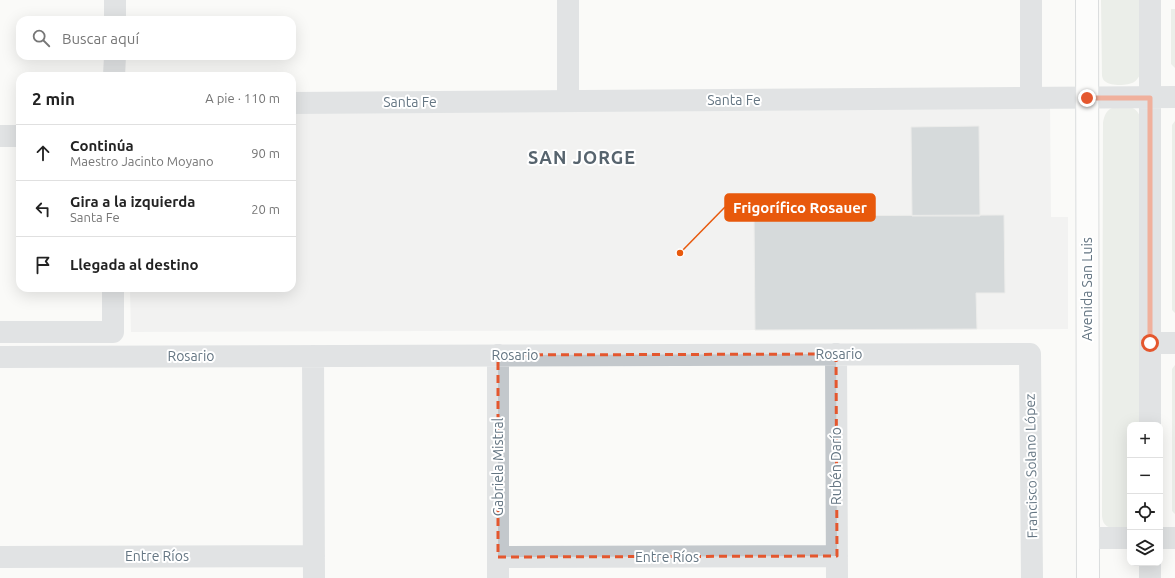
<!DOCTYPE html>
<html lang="es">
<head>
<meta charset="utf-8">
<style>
  body { margin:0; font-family:Ubuntu,sans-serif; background:#f6f6f6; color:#222 }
  .controls { position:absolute; right:12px; bottom:12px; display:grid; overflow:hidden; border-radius:8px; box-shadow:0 4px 16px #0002 }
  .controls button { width:36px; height:36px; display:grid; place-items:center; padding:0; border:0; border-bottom:1px solid #e0e0e0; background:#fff; color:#222; font:20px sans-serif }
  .stop { position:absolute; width:12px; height:12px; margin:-9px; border:3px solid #e4572e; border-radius:50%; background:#fff }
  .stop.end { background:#e4572e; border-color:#fff; box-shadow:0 1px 4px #0008 }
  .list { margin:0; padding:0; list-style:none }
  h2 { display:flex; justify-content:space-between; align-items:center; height:52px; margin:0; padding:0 16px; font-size:17px }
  h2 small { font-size:13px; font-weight:400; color:#767676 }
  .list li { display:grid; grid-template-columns:26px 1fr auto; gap:12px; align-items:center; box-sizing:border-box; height:56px; padding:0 16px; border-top:1px solid #e0e0e0 }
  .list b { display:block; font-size:15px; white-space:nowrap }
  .list p { margin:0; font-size:13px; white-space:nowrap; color:#767676 }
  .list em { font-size:13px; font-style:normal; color:#767676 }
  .icon { flex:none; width:22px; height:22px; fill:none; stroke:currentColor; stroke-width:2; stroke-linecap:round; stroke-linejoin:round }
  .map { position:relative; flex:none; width:1175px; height:578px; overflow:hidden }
  .search { position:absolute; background:#fff; box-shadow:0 4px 16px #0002; left:16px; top:16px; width:280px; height:44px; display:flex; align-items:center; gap:10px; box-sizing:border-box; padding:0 14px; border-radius:12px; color:#767676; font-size:15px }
  .panel { position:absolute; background:#fff; box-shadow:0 4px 16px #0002; left:16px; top:72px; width:280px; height:220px; border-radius:12px }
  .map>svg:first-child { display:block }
</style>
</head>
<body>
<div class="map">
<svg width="1175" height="578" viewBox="0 0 1175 578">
  <rect width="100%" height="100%" fill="#fafaf8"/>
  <path fill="#e8e9e9" d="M1050,106L1051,217H1068V329L131,332L130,288H292V109Z"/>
  <path fill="#dadfd7" d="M1101,0H1140V75C1138,78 1136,81 1134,82C1128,86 1111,86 1106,82C1103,80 1103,79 1102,76Z
    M1171,9H1175V68L1171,64Z
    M1114,107C1125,107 1136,104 1140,117V425H1130V528C1118,528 1103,532 1102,516L1103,123C1104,116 1106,110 1114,107Z
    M1175,121V313L1172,310V125Z
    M1175,365V514L1172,511V369Z"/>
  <path fill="#aab3b9" stroke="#dcdcda" d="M979,126L980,216H912L911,127Z
    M1004,215L1005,293H976L977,329L755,330L754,216Z"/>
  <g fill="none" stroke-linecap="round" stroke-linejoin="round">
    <defs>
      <path id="major" d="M1087,0L1088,578"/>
    </defs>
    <use href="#major" stroke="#b5babe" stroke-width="24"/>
    <path stroke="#c3c8cc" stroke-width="22" d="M568,0V101
      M1031,0V98
      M1150,0V425
      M115,20V0
      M114,76L115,56
      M292,103L1175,97
      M0,136H20
      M0,332H113V288
      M1150,343H1175
      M836,354L837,578
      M498,355V578
      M313,356L314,578
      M0,357L1030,354L1032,578
      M1088,538H1130
      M1160,538H1175
      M0,557L314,556
      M498,557L837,556
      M1150,563V578"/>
    <use href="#major" stroke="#fff" stroke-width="22"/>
  </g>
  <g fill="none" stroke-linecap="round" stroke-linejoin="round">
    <path stroke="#e4572e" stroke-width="5" d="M1087,98H1150V343"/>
  </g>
  <path d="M0 0H1175V578H0ZM836,354L837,556L498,557V355Z" fill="#fafaf8" fill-opacity=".55" fill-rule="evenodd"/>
  <path fill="none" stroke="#e4572e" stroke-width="3" stroke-dasharray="8 5" stroke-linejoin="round" d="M836,354L837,556L498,557V355Z"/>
  <g text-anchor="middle" stroke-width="4" stroke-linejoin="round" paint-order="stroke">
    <g font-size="14" fill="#657683" stroke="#fff">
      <text x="734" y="105">Santa Fe</text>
      <text x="410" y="107">Santa Fe</text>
      <text transform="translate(1087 289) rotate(-90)" y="5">Avenida San Luis</text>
      <text x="839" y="359">Rosario</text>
      <text x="515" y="360">Rosario</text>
      <text x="191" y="361">Rosario</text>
      <text transform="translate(836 466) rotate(-90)" y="5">Rubén Darío</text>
      <text transform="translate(1031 466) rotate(-91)" y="5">Francisco Solano López</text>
      <text transform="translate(498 467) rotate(-90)" y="5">Gabriela Mistral</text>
      <text x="157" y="561">Entre Ríos</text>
      <text x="667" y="562">Entre Ríos</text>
    </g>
    <g font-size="18" font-weight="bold" letter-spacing="1" fill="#57646e" stroke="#fff">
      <text x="582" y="164">SAN JORGE</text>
    </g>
  </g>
  <path fill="none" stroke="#e8590c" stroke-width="1.5" d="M680 253L725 207"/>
  <circle fill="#e8590c" stroke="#fff" stroke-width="1.5" cx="680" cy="253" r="4"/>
  <rect fill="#e8590c" stroke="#e8590c" stroke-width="1.5" x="725" y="194" width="150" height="27" rx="4"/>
  <g font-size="15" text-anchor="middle" font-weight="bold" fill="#fff">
    <text x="800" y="213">Frigorífico Rosauer</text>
  </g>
</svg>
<div class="controls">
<button>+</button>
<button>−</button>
<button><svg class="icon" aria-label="locate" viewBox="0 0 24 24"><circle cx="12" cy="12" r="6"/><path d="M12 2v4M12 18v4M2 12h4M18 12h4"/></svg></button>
<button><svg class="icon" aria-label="layers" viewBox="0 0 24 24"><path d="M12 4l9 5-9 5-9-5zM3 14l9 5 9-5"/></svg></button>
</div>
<div class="stop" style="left:1150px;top:343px"></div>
<div class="stop end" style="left:1087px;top:98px"></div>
<div class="search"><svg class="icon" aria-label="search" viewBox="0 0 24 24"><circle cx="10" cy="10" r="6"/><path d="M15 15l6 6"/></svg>Buscar aquí</div>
<section class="panel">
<h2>2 min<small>A pie · 110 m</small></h2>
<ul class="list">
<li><svg class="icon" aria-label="ahead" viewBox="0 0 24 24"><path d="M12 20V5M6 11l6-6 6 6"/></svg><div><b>Continúa</b><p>Maestro Jacinto Moyano</p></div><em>90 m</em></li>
<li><svg class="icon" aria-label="left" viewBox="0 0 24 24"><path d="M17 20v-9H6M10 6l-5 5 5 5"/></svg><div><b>Gira a la izquierda</b><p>Santa Fe</p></div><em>20 m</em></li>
<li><svg class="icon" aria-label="arrive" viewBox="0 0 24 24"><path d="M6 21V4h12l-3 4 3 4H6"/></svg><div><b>Llegada al destino</b></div></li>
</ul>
</section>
</div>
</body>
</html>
